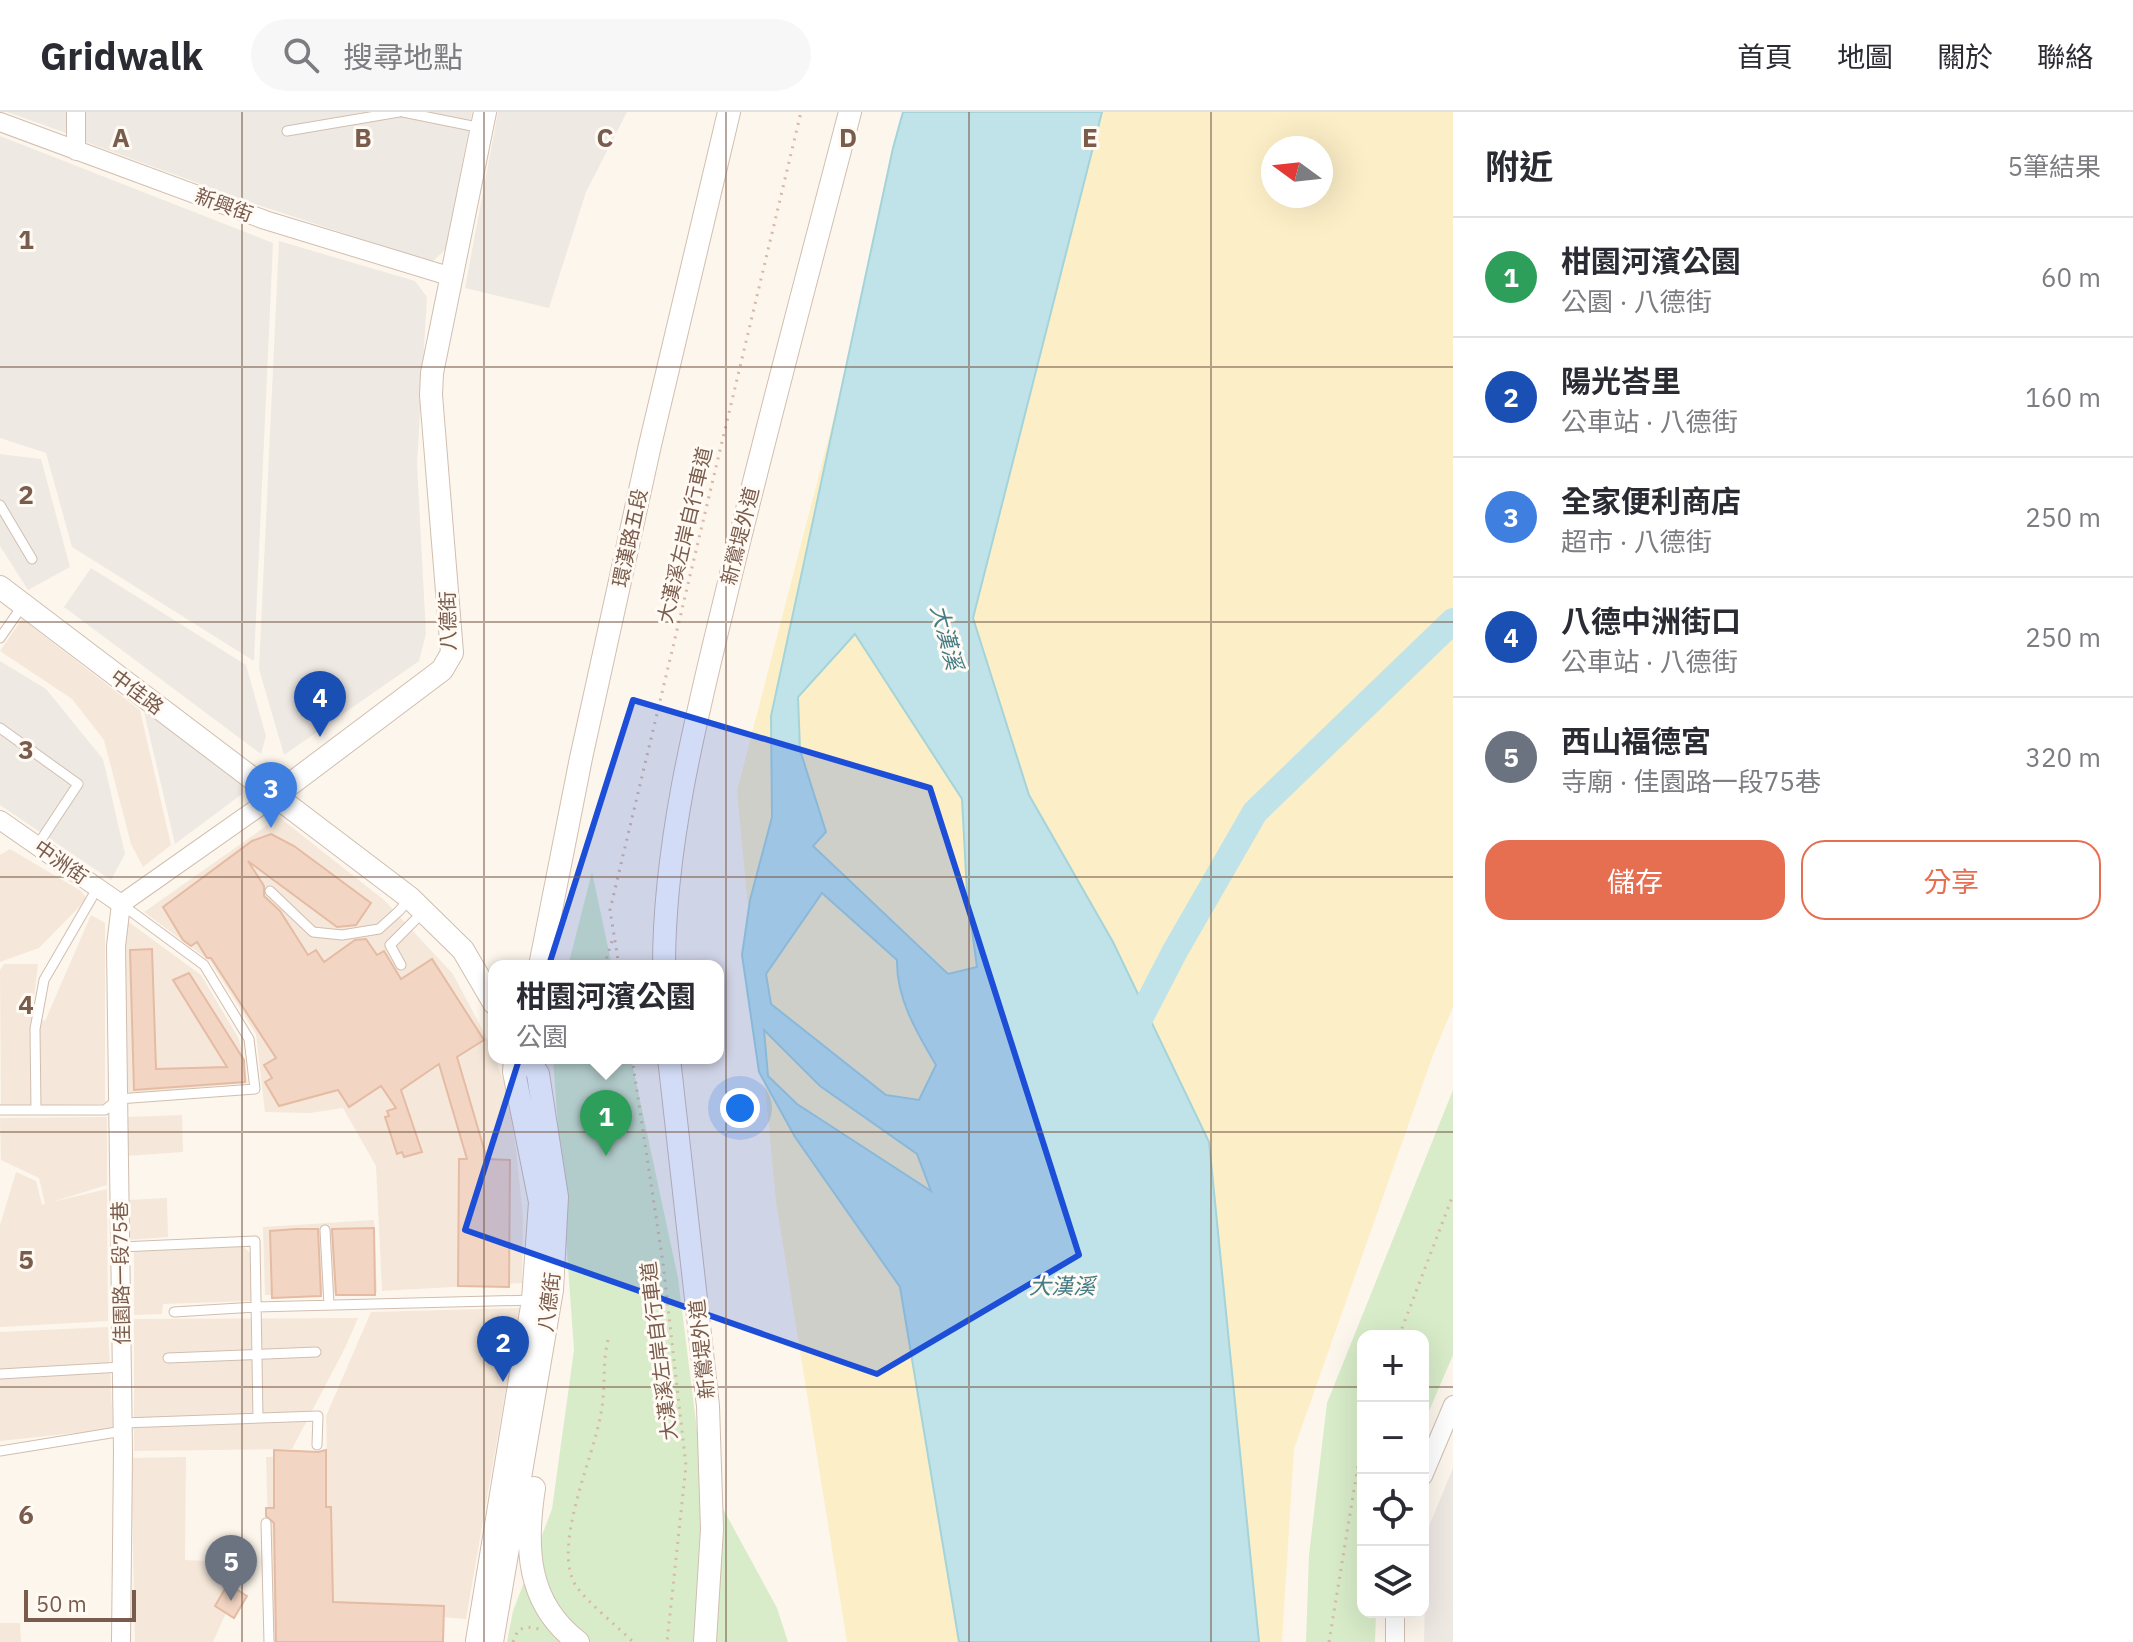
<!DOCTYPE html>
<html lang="zh-TW">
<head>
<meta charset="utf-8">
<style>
  body { margin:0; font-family:"IBM Plex Sans","Noto Sans TC",sans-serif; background:#f7f7f7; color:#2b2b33 }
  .controls { position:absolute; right:24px; bottom:24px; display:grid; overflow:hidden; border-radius:16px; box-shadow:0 8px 32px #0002 }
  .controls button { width:72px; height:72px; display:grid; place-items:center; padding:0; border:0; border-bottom:2px solid #e1e1e2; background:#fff; color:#2b2b33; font:40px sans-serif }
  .compass { position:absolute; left:1261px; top:24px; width:72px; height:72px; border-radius:50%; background:#fff; box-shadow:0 8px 32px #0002; rotate:285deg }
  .scale { position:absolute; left:24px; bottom:20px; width:112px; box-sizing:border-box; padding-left:8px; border:4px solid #7a5c4d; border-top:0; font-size:22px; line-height:28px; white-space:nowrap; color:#7a5c4d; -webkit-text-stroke:6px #fffaf3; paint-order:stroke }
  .you { position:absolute; left:740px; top:996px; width:28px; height:28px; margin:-20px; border:6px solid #fff; border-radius:50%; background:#1a73e8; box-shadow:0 0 0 12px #1a73e833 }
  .badge { display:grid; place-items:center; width:52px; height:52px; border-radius:50%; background:#e76f51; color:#fff; font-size:26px; font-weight:700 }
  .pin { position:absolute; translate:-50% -66px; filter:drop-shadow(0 2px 4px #0008) }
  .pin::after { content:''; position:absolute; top:42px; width:28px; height:24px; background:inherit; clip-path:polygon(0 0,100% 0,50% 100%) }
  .popup { position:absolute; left:488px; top:848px; width:236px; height:104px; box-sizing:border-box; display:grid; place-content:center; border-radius:16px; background:#fff; filter:drop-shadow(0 2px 6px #0005); font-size:26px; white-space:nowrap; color:#7c7c81 }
  .popup b { font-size:30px; color:#2b2b33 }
  .popup::after { content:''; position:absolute; left:50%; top:100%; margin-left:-16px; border:16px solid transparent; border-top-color:#fff }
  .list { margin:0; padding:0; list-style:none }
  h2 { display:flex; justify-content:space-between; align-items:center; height:104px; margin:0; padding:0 32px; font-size:34px }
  h2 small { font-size:26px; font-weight:400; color:#7c7c81 }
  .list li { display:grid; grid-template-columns:52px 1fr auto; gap:24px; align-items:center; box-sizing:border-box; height:120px; padding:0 32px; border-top:2px solid #e1e1e2 }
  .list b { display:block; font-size:30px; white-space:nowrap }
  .list p { margin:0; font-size:26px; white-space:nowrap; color:#7c7c81 }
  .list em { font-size:26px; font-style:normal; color:#7c7c81 }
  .actions { display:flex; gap:16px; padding:24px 32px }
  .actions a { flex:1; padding:18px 0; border:2px solid #e76f51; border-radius:24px; text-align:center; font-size:28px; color:#e76f51 }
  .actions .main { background:#e76f51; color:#fff }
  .icon { flex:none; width:44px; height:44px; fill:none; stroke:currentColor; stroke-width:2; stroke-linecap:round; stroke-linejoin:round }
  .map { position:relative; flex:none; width:1453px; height:1530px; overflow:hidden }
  header { display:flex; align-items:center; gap:48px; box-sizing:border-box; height:112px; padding:0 40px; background:#fff; border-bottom:2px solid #e1e1e2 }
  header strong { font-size:38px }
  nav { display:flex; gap:44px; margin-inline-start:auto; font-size:28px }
  .search { width:560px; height:72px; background:#f7f7f7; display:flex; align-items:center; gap:20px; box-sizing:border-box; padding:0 28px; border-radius:44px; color:#7c7c81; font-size:30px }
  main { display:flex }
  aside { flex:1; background:#fff }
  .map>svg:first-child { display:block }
</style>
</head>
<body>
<header>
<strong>Gridwalk</strong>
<div class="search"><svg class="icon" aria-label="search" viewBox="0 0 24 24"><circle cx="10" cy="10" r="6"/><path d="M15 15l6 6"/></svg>搜尋地點</div>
<nav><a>首頁</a><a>地圖</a><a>關於</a><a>聯絡</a></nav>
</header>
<main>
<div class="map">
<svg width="1453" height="1530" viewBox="0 0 1453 1530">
  <rect width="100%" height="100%" fill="#fdf6ec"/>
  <path fill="#f5e8da" d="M22,507L140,598L171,733L143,755L131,732L104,628L72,587L0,539Z
    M279,705L384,788L453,862L490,932L506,976L516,1037L523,1105L522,1171L382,1179L376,1054L343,996L310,1001L265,1000L256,922L210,849L144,800Z
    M10,737L81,779L87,787L39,836L0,850V743Z
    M91,803L105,811V992L1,994L0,858L4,852H38L32,903L45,909Z
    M126,808L201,863L239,927L248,971L127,982L123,826Z
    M182,1003L183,1040L126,1044L127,1005Z
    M107,1005V1073L52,1090L107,1077L108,1209L0,1215V1113L16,1060L36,1069L42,1093L45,1092L39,1066L1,1048L0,1006Z
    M167,1086L168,1125L129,1128L127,1088Z
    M374,1108L377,1180L265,1183L263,1115Z
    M242,1133L251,1142L252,1189L163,1192L162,1202L134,1203V1138Z
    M520,1196L466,1507L442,1505V1530H271L266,1345L327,1343L326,1304L371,1200Z
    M358,1206L345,1236L292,1337L134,1339V1207Z
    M108,1215L113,1317L0,1329V1220Z
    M186,1345L185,1448L248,1451L213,1530H135L131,1346Z
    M0,1511H20L21,1530H0Z"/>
  <path fill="#efe9e4" d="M7,0H66V21Z
    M83,0H472L446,137L432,150L252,91L83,29Z
    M498,0H627L586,80L549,196L465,176Z
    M0,24L273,131L254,549L72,435L46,341L0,326Z
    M279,129L415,169L427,185L417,352L426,522L419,549L284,643L259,557Z
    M0,342L41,347L70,455L28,478L0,434Z
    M91,456L246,553L266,624L261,642L64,495Z
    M0,549L46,577L103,647L125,742L111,768L0,693Z
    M144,600L246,667L242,682L175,732Z
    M1453,1356V1530H1424L1427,1419Z"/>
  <path fill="#d8ecc9" d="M592,760L612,854H568Z
    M553,946H631L678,1166L702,1358L777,1496L788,1530H507L513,1499L552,1397L574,1238Z
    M1453,978V1243L1423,1313V1224H1363V1500H1376L1375,1530H1306L1309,1443L1327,1291Z"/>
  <path fill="#fcefc7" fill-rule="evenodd" d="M913,0H1453V895L1433,943L1294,1337L1282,1530H847L776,1090L737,679ZM1273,36H1321V84H1273Z"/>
  <path fill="#bfe3e8" stroke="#a5d3da" stroke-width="2" fill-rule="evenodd" d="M903,0H1102L973,506L1029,683L1113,830L1209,1030L1259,1530H959L900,1175L795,1025L759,960L742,843L750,788L772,705L771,604L893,36ZM855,522L962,687L967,781L977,855L948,862L813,734L826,720L800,638L798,585ZM822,781L897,848C896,886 917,921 936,953L919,988L886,983L771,892L766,862ZM764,918L820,974L917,1042L931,1079L797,992L768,964Z"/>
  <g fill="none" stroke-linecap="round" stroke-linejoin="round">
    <path stroke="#bfe3e8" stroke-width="26" d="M1130,926L1175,839L1255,700L1453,509"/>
  </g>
  <path fill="#f3d5c3" stroke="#e6bba3" stroke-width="2" d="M271,722L294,734L371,791L356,813L337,815L248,749L264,774V784L280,799L308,843L316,838L324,850L355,828L366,827L377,843L384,839L401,867L432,847L484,928L457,945L487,1047L510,1048L509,1175L458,1174L459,1047H467L439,952L401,978L422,1040L404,1045L402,1040L397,1042L385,1005L389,1004L387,999L396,996L381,974L349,995L338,978L279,994L265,970L272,966L264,953L276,946L211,846H207L197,830L191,834L183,828L163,795L252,729Z
    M152,837L156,957L227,955L173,868L189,861L244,948L245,970L134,978L130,838Z
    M374,1116L375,1183H336L332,1117Z
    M296,1117H318L321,1184L272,1186L270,1119Z
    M274,1338L318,1340L326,1338V1395H331L333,1490L444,1494L443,1530H276L274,1411L266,1404V1396H274Z
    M228,1472L247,1484L234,1506L215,1494Z"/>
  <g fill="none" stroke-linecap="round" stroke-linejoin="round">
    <defs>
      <path id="service" d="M403,0L482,16
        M287,19L399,0
        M0,393L32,447
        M0,526L23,493
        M0,616L78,672L37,734
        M270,779L313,820L342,823L379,817L399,799L409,787
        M401,853L390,833L423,800
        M0,998H105L118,987L255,977L249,927L204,853L121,792
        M36,998L35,917L44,868L98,775
        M325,1118L329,1193
        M120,1135L255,1129L258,1306
        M174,1200L256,1195L533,1188
        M168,1246L316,1240
        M0,1262L122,1255
        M123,1311L318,1304L317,1333
        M0,1339L123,1319
        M266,1411L269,1530"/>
      <path id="minor" d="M0,10L265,108L452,165
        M76,39V0
        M0,708L121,792
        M121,792L276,683
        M1423,1364L1453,1293
        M121,1530L123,1340L116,834L121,792
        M1395,1530V1500"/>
      <path id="tertiary" d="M0,475L410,786L463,838L494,891
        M276,683L442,558L452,541L431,283L432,261L485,0
        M540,854L581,646L650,333L729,0
        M664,854C664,731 697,602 726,483C765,321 808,161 850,0
        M669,946L708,1294L712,1417L705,1530
        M534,1376C525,1434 526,1491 578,1530
        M477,1529L533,1188L540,1090L514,960L515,946
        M492,1530L552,1178L557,1085L538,962L528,946"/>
    </defs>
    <use href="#service" stroke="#d1beb0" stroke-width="11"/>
    <use href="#minor" stroke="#d1beb0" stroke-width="20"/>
    <use href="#tertiary" stroke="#d1beb0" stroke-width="24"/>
    <path stroke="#d9b8a5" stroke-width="3" stroke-dasharray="2 6" stroke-linecap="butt" d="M604,854L613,826
      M619,854L610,798L801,0
      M632,946L663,1151L686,1354L667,1530
      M658,1188L667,1187
      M1399,1224L1453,1083
      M608,1228C602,1252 606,1276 601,1301C594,1345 551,1435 576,1474C588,1491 617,1514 633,1530
      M513,1530L518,1518L527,1515L540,1517
      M1329,1530L1363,1323"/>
    <use href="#service" stroke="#fff" stroke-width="9"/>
    <use href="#minor" stroke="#fff" stroke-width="18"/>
    <use href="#tertiary" stroke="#fff" stroke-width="22"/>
  </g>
  <path fill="#1d4ed8" fill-opacity="0.2" stroke="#1d4ed8" stroke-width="6" stroke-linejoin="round" d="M633,588L930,676L1079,1143L877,1262L465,1118Z"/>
  <path fill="none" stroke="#7a5c4d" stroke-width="2" stroke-opacity="0.55" d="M242,0V1530M484,0V1530M726,0V1530M969,0V1530M1211,0V1530M0,255H1453M0,510H1453M0,765H1453M0,1020H1453M0,1275H1363M1423,1275H1453"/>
  <g text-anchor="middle" stroke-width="6" stroke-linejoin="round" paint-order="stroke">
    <g font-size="20" fill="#7a5c4d" stroke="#fffaf3">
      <text transform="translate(224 93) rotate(20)" y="7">新興街</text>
      <text transform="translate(685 423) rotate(-77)" y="7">大漢溪左岸自行車道</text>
      <text transform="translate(740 424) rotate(-76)" y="7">新鶯堤外道</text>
      <text transform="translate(630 426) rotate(-78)" y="7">環漢路五段</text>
      <text transform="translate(448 509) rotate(-91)" y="7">八德街</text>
      <text transform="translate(137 580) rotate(37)" y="7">中佳路</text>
      <text transform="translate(61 750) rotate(35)" y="7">中洲街</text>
      <text transform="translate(121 1161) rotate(-91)" y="7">佳園路一段75巷</text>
      <text transform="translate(549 1190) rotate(-83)" y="7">八德街</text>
      <text transform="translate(702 1237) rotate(-96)" y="7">新鶯堤外道</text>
      <text transform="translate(659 1239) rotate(-97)" y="7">大漢溪左岸自行車道</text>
    </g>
    <g font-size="22" font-style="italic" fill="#437c86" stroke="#fffaf3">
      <text transform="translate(947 525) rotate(75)" y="8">大漢溪</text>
      <text x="1062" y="1182">大漢溪</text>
    </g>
  </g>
  <g font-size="26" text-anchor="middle" font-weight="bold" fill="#7a5c4d" stroke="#fffaf3" stroke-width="6" stroke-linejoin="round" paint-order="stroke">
    <text x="121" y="35">A</text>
    <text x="363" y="35">B</text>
    <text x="605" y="35">C</text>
    <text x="848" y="35">D</text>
    <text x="1090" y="35">E</text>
    <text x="26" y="137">1</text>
    <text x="26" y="392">2</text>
    <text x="26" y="647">3</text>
    <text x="26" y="902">4</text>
    <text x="26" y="1157">5</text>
    <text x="26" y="1412">6</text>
  </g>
</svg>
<div class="controls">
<button>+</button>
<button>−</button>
<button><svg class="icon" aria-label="locate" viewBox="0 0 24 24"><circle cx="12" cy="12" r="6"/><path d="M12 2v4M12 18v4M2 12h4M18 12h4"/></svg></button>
<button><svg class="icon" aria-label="layers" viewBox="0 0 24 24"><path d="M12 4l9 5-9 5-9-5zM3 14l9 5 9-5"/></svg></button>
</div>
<svg class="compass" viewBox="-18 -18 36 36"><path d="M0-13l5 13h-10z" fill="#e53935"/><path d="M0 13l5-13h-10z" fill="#7c7c81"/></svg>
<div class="scale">50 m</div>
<div class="you"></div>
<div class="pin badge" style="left:606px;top:1044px;background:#2e9e5b">1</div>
<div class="popup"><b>柑園河濱公園</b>公園</div>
<div class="pin badge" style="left:503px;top:1270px;background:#1a4fb4">2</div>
<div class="pin badge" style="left:271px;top:716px;background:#3f7fe0">3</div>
<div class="pin badge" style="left:320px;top:625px;background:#1a4fb4">4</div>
<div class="pin badge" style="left:231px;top:1489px;background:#6b7280">5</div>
</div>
<aside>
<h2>附近<small>5筆結果</small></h2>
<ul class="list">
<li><span class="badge" style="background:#2e9e5b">1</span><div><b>柑園河濱公園</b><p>公園 · 八德街</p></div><em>60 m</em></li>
<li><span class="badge" style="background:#1a4fb4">2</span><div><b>陽光峇里</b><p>公車站 · 八德街</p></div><em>160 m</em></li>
<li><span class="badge" style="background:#3f7fe0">3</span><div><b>全家便利商店</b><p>超市 · 八德街</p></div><em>250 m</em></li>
<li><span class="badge" style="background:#1a4fb4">4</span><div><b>八德中洲街口</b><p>公車站 · 八德街</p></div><em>250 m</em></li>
<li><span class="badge" style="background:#6b7280">5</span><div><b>西山福德宮</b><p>寺廟 · 佳園路一段75巷</p></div><em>320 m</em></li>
</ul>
<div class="actions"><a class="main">儲存</a><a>分享</a></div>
</aside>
</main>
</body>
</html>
